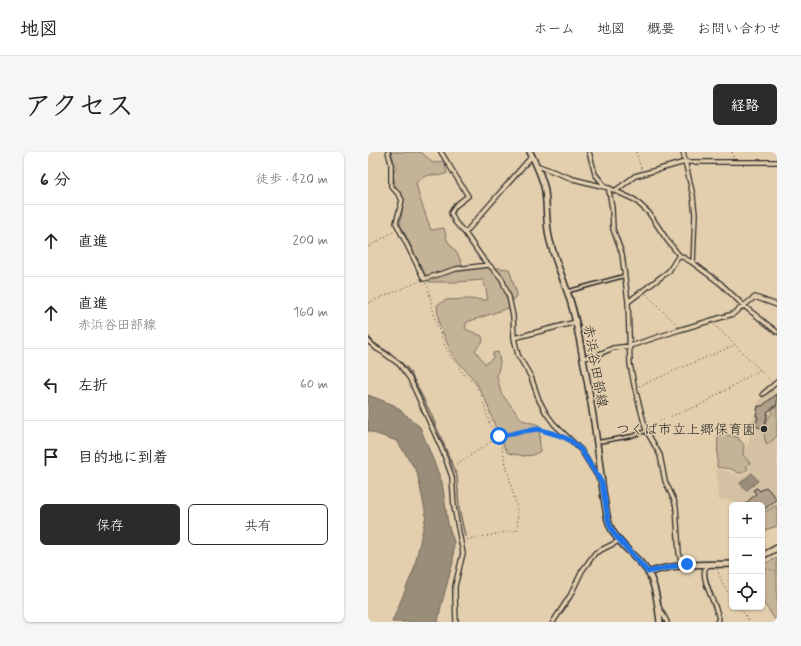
<!DOCTYPE html>
<html lang="ja">
<head>
<meta charset="utf-8">
<style>
  body { margin:0; font-family:Mynerve,"Klee One",sans-serif; background:#f6f6f6; color:#222 }
  .controls { position:absolute; right:12px; bottom:12px; display:grid; overflow:hidden; border-radius:6px; box-shadow:0 1px 3px #0004 }
  .controls button { width:36px; height:36px; display:grid; place-items:center; padding:0; border:0; border-bottom:1px solid #e0e0e0; background:#fff; color:#222; font:20px sans-serif }
  .stop { position:absolute; width:12px; height:12px; margin:-9px; border:3px solid #1a73e8; border-radius:50%; background:#fff }
  .stop.end { background:#1a73e8; border-color:#fff; box-shadow:0 1px 4px #0008 }
  .list { margin:0; padding:0; list-style:none }
  h2 { display:flex; justify-content:space-between; align-items:center; height:52px; margin:0; padding:0 16px; font-size:17px }
  h2 small { font-size:13px; font-weight:400; color:#767676 }
  .list li { display:grid; grid-template-columns:26px 1fr auto; gap:12px; align-items:center; box-sizing:border-box; height:72px; padding:0 16px; border-top:1px solid #e0e0e0 }
  .list b { display:block; font-size:15px; white-space:nowrap }
  .list p { margin:0; font-size:13px; white-space:nowrap; color:#767676 }
  .list em { font-size:13px; font-style:normal; color:#767676 }
  .actions { display:flex; gap:8px; padding:12px 16px }
  .actions a { flex:1; padding:9px 0; border:1px solid #2b2b2b; border-radius:6px; text-align:center; font-size:14px; color:#2b2b2b }
  .actions .main { background:#2b2b2b; color:#fff }
  .icon { flex:none; width:22px; height:22px; fill:none; stroke:currentColor; stroke-width:2; stroke-linecap:round; stroke-linejoin:round }
  .map { position:relative; flex:none; width:409px; height:470px; overflow:hidden; border-radius:6px }
  header { display:flex; align-items:center; gap:24px; box-sizing:border-box; height:56px; padding:0 20px; background:#fff; border-bottom:1px solid #e0e0e0 }
  header strong { font-size:19px }
  nav { display:flex; gap:22px; margin-inline-start:auto; font-size:14px }
  .intro { display:flex; align-items:center; justify-content:space-between; box-sizing:border-box; height:96px; padding:0 24px }
  h1 { margin:0; font-size:28px }
  .button { padding:10px 18px; border-radius:6px; background:#2b2b2b; color:#fff; font-size:14px; font-weight:700 }
  main { display:flex; gap:24px; padding:0 24px }
  aside { flex:1; background:#fff; border-radius:6px; box-shadow:0 1px 3px #0004 }
  .map>svg:first-child { display:block }
</style>
</head>
<body>
<header>
<strong>地図</strong>
<nav><a>ホーム</a><a>地図</a><a>概要</a><a>お問い合わせ</a></nav>
</header>
<div class="intro"><h1>アクセス</h1><a class="button">経路</a></div>
<main>
<aside>
<h2>6 分<small>徒歩 · 420 m</small></h2>
<ul class="list">
<li><svg class="icon" aria-label="ahead" viewBox="0 0 24 24"><path d="M12 20V5M6 11l6-6 6 6"/></svg><div><b>直進</b></div><em>200 m</em></li>
<li><svg class="icon" aria-label="ahead" viewBox="0 0 24 24"><path d="M12 20V5M6 11l6-6 6 6"/></svg><div><b>直進</b><p>赤浜谷田部線</p></div><em>160 m</em></li>
<li><svg class="icon" aria-label="left" viewBox="0 0 24 24"><path d="M17 20v-9H6M10 6l-5 5 5 5"/></svg><div><b>左折</b></div><em>60 m</em></li>
<li><svg class="icon" aria-label="arrive" viewBox="0 0 24 24"><path d="M6 21V4h12l-3 4 3 4H6"/></svg><div><b>目的地に到着</b></div></li>
</ul>
<div class="actions"><a class="main">保存</a><a>共有</a></div>
</aside>
<div class="map">
<svg width="409" height="470" viewBox="0 0 409 470">
  <rect width="100%" height="100%" fill="#e3cead"/>
  <filter id="ink" filterUnits="userSpaceOnUse"><feTurbulence type="fractalNoise" baseFrequency=".025" numOctaves="2"/><feDisplacementMap in="SourceGraphic" scale="8" xChannelSelector="R" yChannelSelector="G"/><feConvolveMatrix kernelMatrix="1 2 1 2 8 2 1 2 1" color-interpolation-filters="sRGB"/></filter>
  <g filter="url(#ink)">
    <path fill="#d4c0a2" d="M404,236L409,243V375L394,380V353H369L368,349L351,348L348,317L362,320L365,322L372,324L377,322L382,319L378,314L385,308L382,307L380,309L376,302L381,290L386,265L393,246Z"/>
    <path fill="#c5b398" stroke="#786f62" d="M23,0H53L65,11L76,9L79,21L71,24C62,21 55,24 48,31L51,44L63,78L76,76L79,88L90,103L97,118L120,115L141,117L149,142L140,156L99,170L97,177L114,184L115,189L107,198L117,212L125,206V201L130,200L132,211L129,225L133,241L154,268L171,273L172,299L165,303L156,304L140,301L136,294L132,282L127,274L118,249L108,230L85,204L71,172L69,153L78,148L99,147L120,148L118,137L115,128L88,130H61L32,72L36,48L34,42L27,33L25,22L28,15Z
      M409,254V284L399,293C394,283 396,267 405,261L403,258Z
      M350,282L370,285L371,288L373,289L376,293L375,303L382,311L378,314L380,317C371,324 372,321 363,317C359,316 353,316 349,315Z
      M407,354H409V374L394,379V362Z
      M409,406V470L394,449V413Z"/>
    <path fill="#9a8d7a" stroke="#6e665a" d="M0,243L26,253L52,275L74,330L80,372L86,390L85,410L73,454L70,470H24L46,417L58,363L49,320L29,289L0,279Z
      M384,321L390,329L378,339L372,331Z"/>
    <g fill="none" stroke-linecap="round" stroke-linejoin="round">
      <path stroke="#6e665a" stroke-width="1.5" d="M0,184L6,191L26,204L39,216L43,222L63,262L89,324L91,357L97,384"/>
    </g>
    <path fill="#b0a089" stroke="#2b2b2b" d="M409,242V253L400,259L396,277L387,274L390,265L388,264L390,254H394Z
      M398,335L409,347L394,359V353H380L378,351L388,342L385,338L389,336L392,339Z"/>
    <g fill="none" stroke-linecap="round" stroke-linejoin="round">
      <defs>
        <path id="lane" d="M201,139L256,124
          M230,290L264,284L278,279"/>
        <path id="street" d="M20,0L23,11V34L31,43L34,48L28,71L56,127L88,117L120,113
          M73,0L100,44L87,54L83,61L87,70L97,81L115,107L128,120L134,127L141,145L145,164L146,186L150,203L163,225L171,248L178,261L186,272L213,298L233,330
          M221,0L227,22L236,33V35
          M315,0L325,44L327,62L325,111
          M168,13L205,27L241,36L267,48L281,61L299,88L311,103L325,111L352,131L376,154L409,180
          M241,36V39L244,56L245,77L254,102L260,150L262,212L266,233L278,278L292,303L297,329L306,348L308,355L311,401L314,413
          M247,39L267,24L317,10H409
          M97,81L164,4
          M260,150L301,119L311,103
          M146,186L208,170
          M0,189L9,197L16,201L31,212L42,227L75,300L84,325L86,355L95,401L87,434V445L88,470
          M215,206L227,204L245,196L262,194L311,178L365,162L387,145L409,153
          M395,242L409,230
          M341,412C340,413 338,415 337,417C333,428 349,454 351,467L349,470
          M291,455L299,470
          M185,470L202,444L214,419L227,401L251,389"/>
        <path id="secondary" d="M162,0C168,12 175,26 177,39C179,55 178,70 181,85C185,103 193,121 199,139C207,161 211,184 215,207C221,237 226,268 230,299C233,322 235,346 240,368C246,391 268,402 280,420C288,434 290,455 292,470
          M394,404L409,396
          M280,421C307,411 336,413 364,412"/>
      </defs>
      <use href="#lane" stroke="#2b2b2b" stroke-width="5"/>
      <use href="#street" stroke="#2b2b2b" stroke-width="6"/>
      <use href="#secondary" stroke="#2b2b2b" stroke-width="8"/>
      <path stroke="#2b2b2b" stroke-width="1" stroke-dasharray="1 3" stroke-linecap="butt" d="M268,0L274,19
        M364,0L365,5
        M0,95L27,79
        M58,131L60,136L68,171L77,194L84,206L97,224L107,231L113,243L122,273L131,284L149,357L150,378L97,388
        M278,142L310,174
        M0,151L52,129
        M346,172L403,229
        M271,234L367,193
        M282,276L293,268L330,254L392,218
        M85,314L108,300L131,284L144,282L156,279L170,277L193,284
        M394,416L409,419
        M349,417L355,433L364,447
        M369,455L377,462L381,470"/>
      <use href="#lane" stroke="#e3cead" stroke-width="2"/>
      <use href="#street" stroke="#e3cead" stroke-width="3.5"/>
      <use href="#secondary" stroke="#e3cead" stroke-width="5"/>
    </g>
  </g>
  <g fill="none" stroke-linecap="round" stroke-linejoin="round" filter="url(#ink)">
    <path stroke="#1a73e8" stroke-width="5" d="M131,284L144,282L156,279L170,277L190,283L202,288L213,298L234,331L240,367L242,374L246,382L280,420L302,415L319,412"/>
  </g>
  <circle fill="#2b2b2b" stroke="#e3cead" stroke-width="1.5" cx="396" cy="277" r="4"/>
  <g text-anchor="middle" stroke-width="3" stroke-linejoin="round" paint-order="stroke">
    <g font-size="14" fill="#2b2b2b" stroke="#e3cead">
      <text transform="translate(228 214) rotate(80)" y="5">赤浜谷田部線</text>
    </g>
    <g font-size="14" fill="#2b2b2b" stroke="#e3cead" text-anchor="end">
      <text x="388" y="282">つくば市立上郷保育園</text>
    </g>
  </g>
</svg>
<div class="controls">
<button>+</button>
<button>−</button>
<button><svg class="icon" aria-label="locate" viewBox="0 0 24 24"><circle cx="12" cy="12" r="6"/><path d="M12 2v4M12 18v4M2 12h4M18 12h4"/></svg></button>
</div>
<div class="stop" style="left:131px;top:284px"></div>
<div class="stop end" style="left:319px;top:412px"></div>
</div>
</main>
</body>
</html>
